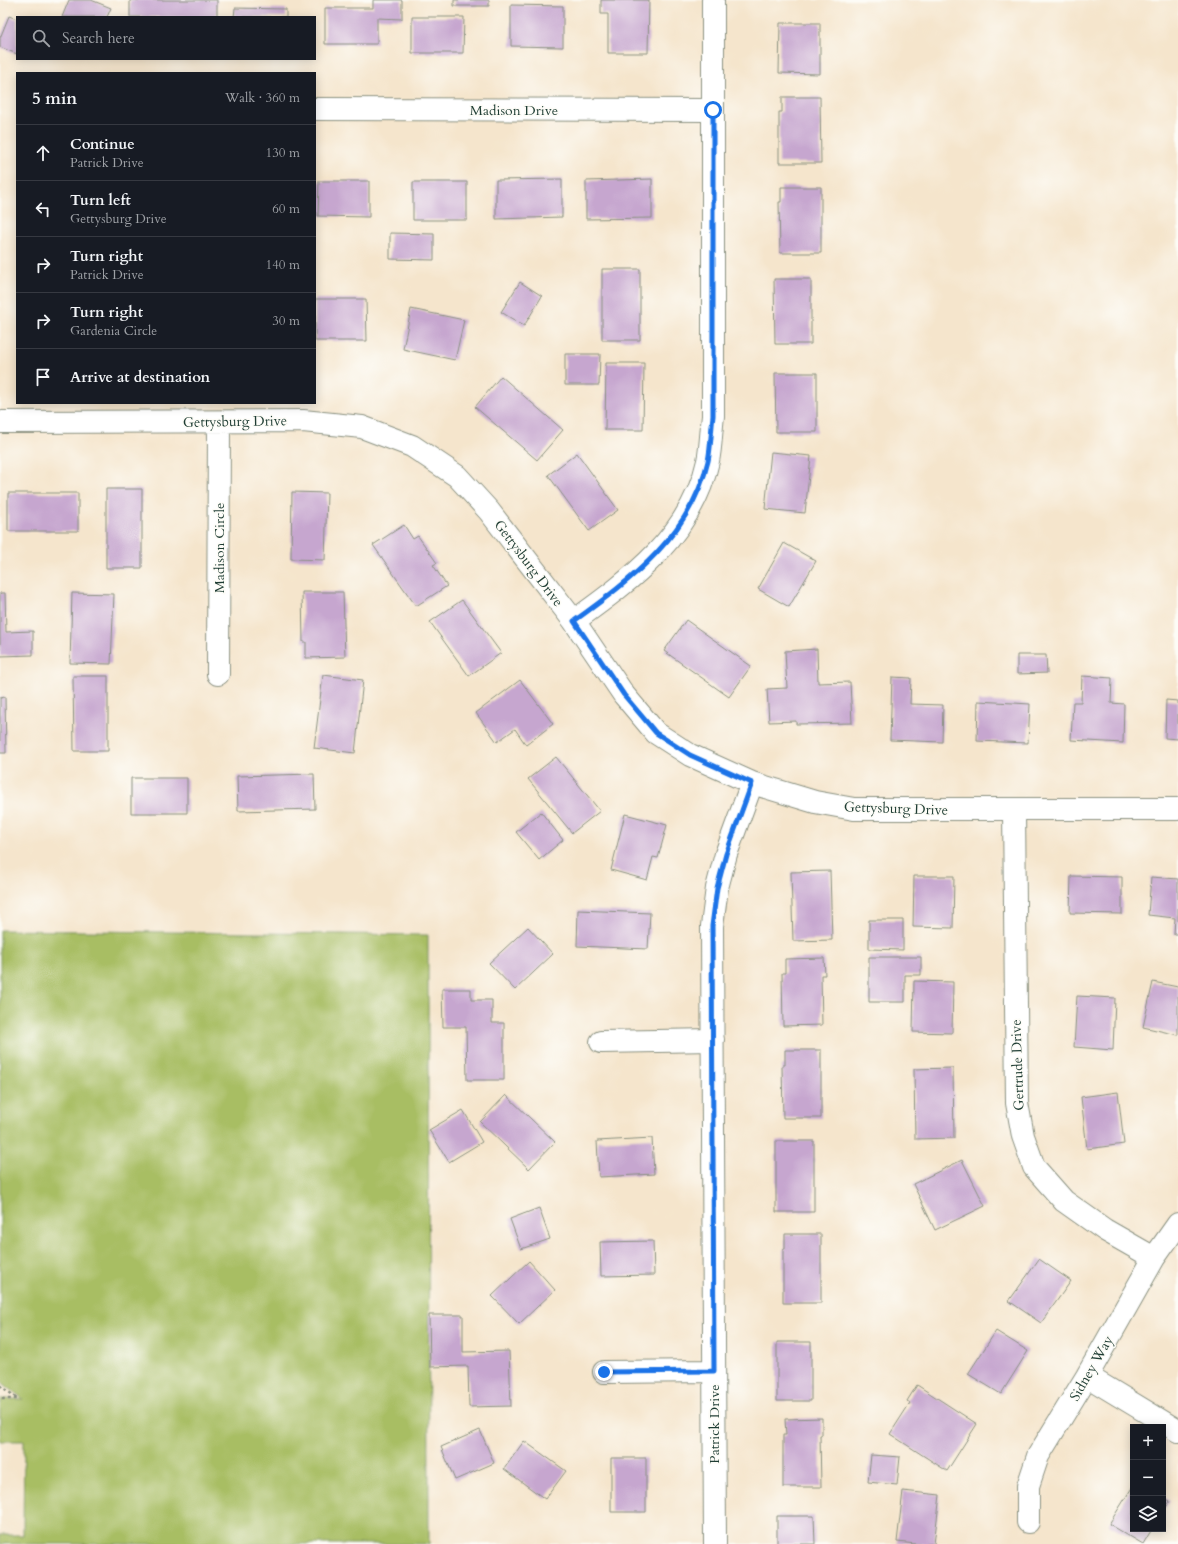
<!DOCTYPE html>
<html lang="en">
<head>
<meta charset="utf-8">
<style>
  body { margin:0; font-family:Cardo,serif; background:#20242c; color:#f1f3f6 }
  .controls { position:absolute; right:12px; bottom:12px; display:grid; overflow:hidden; border-radius:0px; box-shadow:0 2px 10px #0003 }
  .controls button { width:36px; height:36px; display:grid; place-items:center; padding:0; border:0; border-bottom:1px solid #363941; background:#171b24; color:#f1f3f6; font:20px sans-serif }
  .stop { position:absolute; width:12px; height:12px; margin:-9px; border:3px solid #1a73e8; border-radius:50%; background:#fff }
  .stop.end { background:#1a73e8; border-color:#fff; box-shadow:0 1px 4px #0008 }
  .list { margin:0; padding:0; list-style:none }
  h2 { display:flex; justify-content:space-between; align-items:center; height:52px; margin:0; padding:0 16px; font-size:17px }
  h2 small { font-size:13px; font-weight:400; color:#9ea1a6 }
  .list li { display:grid; grid-template-columns:26px 1fr auto; gap:12px; align-items:center; box-sizing:border-box; height:56px; padding:0 16px; border-top:1px solid #363941 }
  .list b { display:block; font-size:15px; white-space:nowrap }
  .list p { margin:0; font-size:13px; white-space:nowrap; color:#9ea1a6 }
  .list em { font-size:13px; font-style:normal; color:#9ea1a6 }
  .icon { flex:none; width:22px; height:22px; fill:none; stroke:currentColor; stroke-width:2; stroke-linecap:round; stroke-linejoin:round }
  .map { position:relative; flex:none; width:1178px; height:1544px; overflow:hidden }
  .search { position:absolute; background:#171b24; box-shadow:0 2px 10px #0003; left:16px; top:16px; width:300px; height:44px; display:flex; align-items:center; gap:10px; box-sizing:border-box; padding:0 14px; border-radius:0px; color:#9ea1a6; font-size:15px }
  .panel { position:absolute; background:#171b24; box-shadow:0 2px 10px #0003; left:16px; top:72px; width:300px; height:332px; border-radius:0px }
  .map>svg:first-child { display:block }
</style>
</head>
<body>
<div class="map">
<svg width="1178" height="1544" viewBox="0 0 1178 1544">
  <rect width="100%" height="100%" fill="#fdfcf7"/>
  <filter id="ink" filterUnits="userSpaceOnUse"><feTurbulence type="fractalNoise" baseFrequency=".025" numOctaves="2"/><feDisplacementMap in="SourceGraphic" scale="8" xChannelSelector="R" yChannelSelector="G"/><feConvolveMatrix kernelMatrix="1 2 1 2 8 2 1 2 1" color-interpolation-filters="sRGB"/></filter>
  <filter id="wash" filterUnits="userSpaceOnUse"><feTurbulence type="fractalNoise" baseFrequency=".012" numOctaves="4" result="noise"/><feDisplacementMap in="SourceGraphic" scale="16" xChannelSelector="R" yChannelSelector="G"/><feGaussianBlur stdDeviation="0.9" result="paint"/><feColorMatrix in="noise" values="0 0 0 0 0 0 0 0 0 0 0 0 0 0 0 0 0 1.4 0 .05"/><feComposite in="paint" operator="in"/></filter>
  <g filter="url(#wash)">
    <rect width="100%" height="100%" fill="#f5e5cc"/>
    <path fill="#a8be63" stroke="#647e4c" d="M0,930L428,935L429,1544H0V1535H23L24,1441H0V1399H23L0,1381Z"/>
    <g id="blocks">
      <path fill="#c6a6cf" d="M69,0H91L111,8L107,17H62Z
        M130,0H217V17H130Z
        M373,0H402V19L377,18V44H325V8H373Z
        M454,0H489V6H454Z
        M601,0H649L648,53H608V14H601Z
        M511,5L563,6V47L511,46Z
        M235,8L286,9V17H234Z
        M9,16L17,19V54L0,47V38Z
        M412,17H464L463,53H412Z
        M780,23H820V74L779,73Z
        M782,97H820L821,163H779V112H782Z
        M562,179V217L496,219V180Z
        M652,179V218L586,219V181Z
        M319,181H369V217L318,216Z
        M413,182H467V220H413Z
        M781,187H821V253H780L779,202H781Z
        M390,233L434,234V260L390,259Z
        M602,269H640V340H602Z
        M774,279H811V344H775Z
        M520,282L542,296L524,326L501,312Z
        M315,299H366L367,341H315Z
        M411,309L464,320L455,360L403,349Z
        M565,354H600L599,385H565Z
        M606,363H644L643,430H605Z
        M775,373H817V432H776Z
        M501,376L563,430L537,460L475,407Z
        M771,452L811,456L805,513L765,509Z
        M577,453L618,510L589,531L548,475Z
        M106,489H142V568H106Z
        M292,492L327,493L325,560L291,559Z
        M8,493H78V531H8Z
        M404,525L413,539L418,536L437,563L433,565L447,586L416,606L373,545Z
        M784,543L816,561L789,607L758,589Z
        M302,592H343L345,657L306,658V642H303Z
        M0,593H5L6,632L33,631V655L0,656Z
        M72,593L114,594L111,664L70,663Z
        M462,600L501,653L469,676L430,622Z
        M686,620L751,666L729,697L664,651Z
        M817,649L818,683L850,682L852,723L796,724V721L769,722L767,689L787,688L785,651Z
        M1017,655H1046L1047,673L1017,674Z
        M323,675L363,680L355,753L314,748Z
        M73,676H108V751H74Z
        M1082,676L1112,678L1111,703L1124,704L1123,743L1071,740L1073,702H1081Z
        M892,677L911,678L910,704L943,705L942,742L890,740Z
        M520,680L553,724L526,745L515,729L497,742L476,713Z
        M5,697L6,753H0V698Z
        M1166,700L1178,701V739L1165,738Z
        M978,701L1030,704L1028,743L977,741Z
        M556,757L600,811L572,833L528,779Z
        M314,774L315,809L238,811L237,776Z
        M131,778H187V813H131Z
        M541,812L563,840L539,860L516,832Z
        M625,814L667,825L658,858L653,857L647,880L611,870Z
        M830,871L832,940L793,941L791,872Z
        M914,876H954L953,928L913,927Z
        M1071,876L1122,877V914L1070,913Z
        M1151,877L1178,879V934H1174L1175,918L1148,915Z
        M578,910L650,913L648,949L577,946Z
        M869,920H903V950L869,949Z
        M528,927L553,954L515,990L489,963Z
        M869,957H921V975H905V1002H869Z
        M824,958L825,975H821L822,1025L783,1026L782,973H785V959Z
        M914,981L953,982L952,1033L913,1032Z
        M1153,982L1178,987V1035L1143,1027Z
        M442,989H471V1000H492V1023H504V1080H467L466,1027H443Z
        M1077,996L1115,998L1113,1050L1074,1047Z
        M785,1050H821V1118H783L782,1065H785Z
        M953,1068L954,1138L915,1139L914,1069Z
        M1118,1092L1124,1144L1087,1149L1081,1097Z
        M506,1095L555,1142L529,1169L480,1122Z
        M463,1110L482,1142L449,1162L429,1130Z
        M652,1138L654,1174L599,1177L597,1141Z
        M776,1141H814V1212H776Z
        M962,1160L985,1206L935,1230L913,1184Z
        M539,1208L550,1239L521,1249L510,1219Z
        M785,1234H821V1303H783V1249H785Z
        M653,1241L654,1275L601,1276L600,1242Z
        M1039,1259L1071,1281L1041,1323L1009,1301Z
        M529,1261L555,1290L519,1324L492,1296Z
        M429,1315H463V1352L509,1351L511,1406L469,1407L468,1366L430,1367Z
        M996,1331L1028,1351L1001,1394L968,1374Z
        M777,1342H811V1401H777Z
        M917,1385L977,1424L947,1471L890,1434L910,1403L907,1401Z
        M822,1418V1435H820L821,1487H783V1435H786L785,1419Z
        M480,1430L494,1463L455,1480L441,1447Z
        M524,1441L566,1471L545,1499L504,1469Z
        M871,1455L900,1457L897,1485L868,1482Z
        M611,1458H646V1512H611Z
        M1133,1486V1529H1152L1143,1544L1109,1524Z
        M903,1491L940,1495L934,1544H916L897,1542Z
        M1163,1497L1170,1501L1163,1512Z
        M777,1516H814L815,1544H777Z"/>
    </g>
  </g>
  <g filter="url(#ink)">
    <use href="#blocks" fill-opacity="0" stroke="#8a9180" stroke-width="1"/>
    <g fill="none" stroke-linecap="round" stroke-linejoin="round">
      <defs>
        <path id="minor" d="M315,109L713,110
          M0,422L303,421L362,427L412,446L457,476L489,511L574,621L624,695L656,733L690,755L752,783L815,802L854,809H1178
          M574,621C631,580 692,535 708,461C711,447 711,431 713,416V0
          M218,674L219,422
          M1014,809L1017,1103L1023,1136L1034,1167L1064,1201L1105,1230L1154,1258
          M601,1042L713,1040
          M604,1372L714,1371
          M1087,1376L1178,1431
          M1028,1522V1486L1038,1456L1087,1376L1154,1258L1178,1224
          M715,1544L712,926L717,888L726,854L752,783"/>
      </defs>
      <use href="#minor" stroke="#8a9180" stroke-width="24"/>
      <path stroke="#8a9180" stroke-width="2.5" stroke-dasharray="3 3" stroke-linecap="butt" d="M0,1385L18,1399H0"/>
      <use href="#minor" stroke="#fff" stroke-width="22"/>
    </g>
  </g>
  <g fill="none" stroke-linecap="round" stroke-linejoin="round" filter="url(#ink)">
    <path stroke="#1a73e8" stroke-width="5" d="M604,1372L714,1371L712,926L717,888L726,854L752,783L690,755L656,733L624,695L574,621C631,580 691,535 708,461C711,447 711,431 713,416V110"/>
  </g>
  <g text-anchor="middle" stroke-width="3" stroke-linejoin="round" paint-order="stroke">
    <g font-size="14" fill="#1f3d34" stroke="#fdfcf7">
      <text x="514" y="115">Madison Drive</text>
      <text transform="translate(235 421) rotate(-1)" y="5">Gettysburg Drive</text>
      <text transform="translate(219 548) rotate(-90)" y="5">Madison Circle</text>
      <text transform="translate(529 563) rotate(53)" y="5">Gettysburg Drive</text>
      <text transform="translate(896 808) rotate(2)" y="5">Gettysburg Drive</text>
      <text transform="translate(1017 1065) rotate(-92)" y="5">Gertrude Drive</text>
      <text transform="translate(1091 1368) rotate(-60)" y="5">Sidney Way</text>
      <text transform="translate(714 1424) rotate(-90)" y="5">Patrick Drive</text>
    </g>
  </g>
</svg>
<div class="controls">
<button>+</button>
<button>−</button>
<button><svg class="icon" aria-label="layers" viewBox="0 0 24 24"><path d="M12 4l9 5-9 5-9-5zM3 14l9 5 9-5"/></svg></button>
</div>
<div class="stop" style="left:713px;top:110px"></div>
<div class="stop end" style="left:604px;top:1372px"></div>
<div class="search"><svg class="icon" aria-label="search" viewBox="0 0 24 24"><circle cx="10" cy="10" r="6"/><path d="M15 15l6 6"/></svg>Search here</div>
<section class="panel">
<h2>5 min<small>Walk · 360 m</small></h2>
<ul class="list">
<li><svg class="icon" aria-label="ahead" viewBox="0 0 24 24"><path d="M12 20V5M6 11l6-6 6 6"/></svg><div><b>Continue</b><p>Patrick Drive</p></div><em>130 m</em></li>
<li><svg class="icon" aria-label="left" viewBox="0 0 24 24"><path d="M17 20v-9H6M10 6l-5 5 5 5"/></svg><div><b>Turn left</b><p>Gettysburg Drive</p></div><em>60 m</em></li>
<li><svg class="icon" aria-label="right" viewBox="0 0 24 24"><path d="M7 20v-9h11M14 6l5 5-5 5"/></svg><div><b>Turn right</b><p>Patrick Drive</p></div><em>140 m</em></li>
<li><svg class="icon" aria-label="right" viewBox="0 0 24 24"><path d="M7 20v-9h11M14 6l5 5-5 5"/></svg><div><b>Turn right</b><p>Gardenia Circle</p></div><em>30 m</em></li>
<li><svg class="icon" aria-label="arrive" viewBox="0 0 24 24"><path d="M6 21V4h12l-3 4 3 4H6"/></svg><div><b>Arrive at destination</b></div></li>
</ul>
</section>
</div>
</body>
</html>
